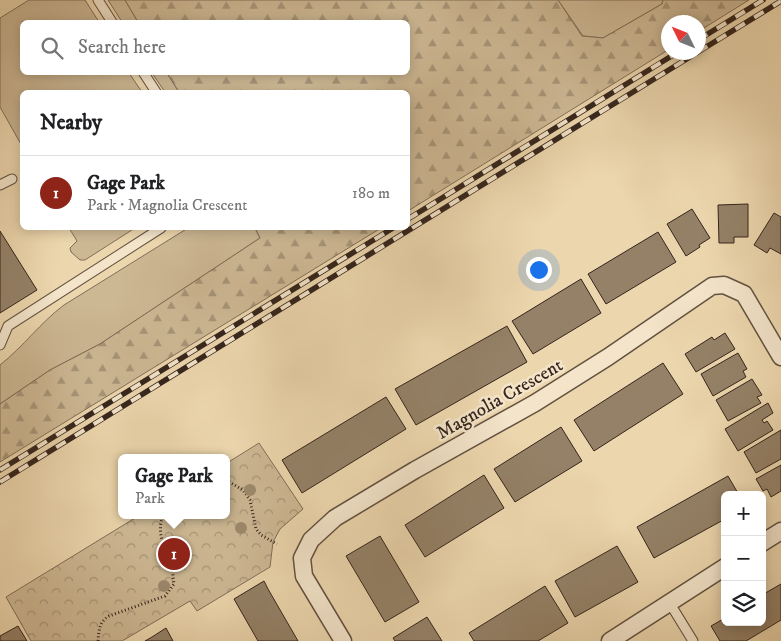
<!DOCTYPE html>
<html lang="en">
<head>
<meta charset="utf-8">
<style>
  body { margin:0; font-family:"IM FELL DW Pica",serif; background:#f6f6f6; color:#202124 }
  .controls { position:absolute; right:15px; bottom:15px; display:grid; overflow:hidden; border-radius:8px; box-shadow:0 2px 12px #0003 }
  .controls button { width:45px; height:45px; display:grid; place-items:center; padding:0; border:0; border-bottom:1px solid #e0e0e0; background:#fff; color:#202124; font:25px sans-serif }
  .compass { position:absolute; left:661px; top:15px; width:45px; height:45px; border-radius:50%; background:#fff; box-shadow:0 2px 12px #0003; rotate:313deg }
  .you { position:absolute; left:538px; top:269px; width:18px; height:18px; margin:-12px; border:4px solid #fff; border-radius:50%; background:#1a73e8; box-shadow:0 0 0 8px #1a73e833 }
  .badge { display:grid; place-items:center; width:32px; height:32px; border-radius:50%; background:#8f2418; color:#fff; font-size:16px; font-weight:700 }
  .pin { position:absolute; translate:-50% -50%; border:2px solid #fff; box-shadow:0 1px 5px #0006 }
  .popup { position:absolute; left:118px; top:454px; width:112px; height:65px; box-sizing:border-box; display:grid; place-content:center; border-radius:8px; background:#fff; filter:drop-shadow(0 1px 4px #0005); font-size:16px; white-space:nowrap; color:#757577 }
  .popup b { font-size:19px; color:#202124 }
  .popup::after { content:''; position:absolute; left:50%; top:100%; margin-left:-10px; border:10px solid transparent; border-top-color:#fff }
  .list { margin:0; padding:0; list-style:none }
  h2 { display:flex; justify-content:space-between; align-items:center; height:65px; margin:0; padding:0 20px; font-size:21px }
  h2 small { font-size:16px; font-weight:400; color:#757577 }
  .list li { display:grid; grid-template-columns:32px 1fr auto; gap:15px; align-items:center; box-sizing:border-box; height:75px; padding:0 20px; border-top:1px solid #e0e0e0 }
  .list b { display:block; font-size:19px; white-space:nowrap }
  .list p { margin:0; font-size:16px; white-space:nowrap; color:#757577 }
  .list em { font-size:16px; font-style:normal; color:#757577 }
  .icon { flex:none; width:28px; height:28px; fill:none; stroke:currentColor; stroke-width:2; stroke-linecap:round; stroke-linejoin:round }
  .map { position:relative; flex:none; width:781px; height:641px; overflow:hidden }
  .search { position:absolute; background:#fff; box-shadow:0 2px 12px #0003; left:20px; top:20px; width:390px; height:55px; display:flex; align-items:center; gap:12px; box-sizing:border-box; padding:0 18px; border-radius:8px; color:#757577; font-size:19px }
  .panel { position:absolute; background:#fff; box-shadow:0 2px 12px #0003; left:20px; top:90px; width:390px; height:140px; border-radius:8px }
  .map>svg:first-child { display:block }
</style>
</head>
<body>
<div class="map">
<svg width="781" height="641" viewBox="0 0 781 641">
  <defs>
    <pattern id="forest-firs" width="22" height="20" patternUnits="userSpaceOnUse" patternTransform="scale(1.25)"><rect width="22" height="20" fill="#cdb894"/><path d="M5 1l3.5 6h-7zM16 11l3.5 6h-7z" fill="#a79578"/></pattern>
    <pattern id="park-crowns" width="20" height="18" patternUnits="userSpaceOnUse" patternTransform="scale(1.25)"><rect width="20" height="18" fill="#cdb894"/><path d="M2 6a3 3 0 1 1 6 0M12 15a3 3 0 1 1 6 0" fill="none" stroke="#a79578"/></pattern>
  </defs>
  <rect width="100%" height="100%" fill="#ecd6ad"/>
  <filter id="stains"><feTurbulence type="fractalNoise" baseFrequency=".004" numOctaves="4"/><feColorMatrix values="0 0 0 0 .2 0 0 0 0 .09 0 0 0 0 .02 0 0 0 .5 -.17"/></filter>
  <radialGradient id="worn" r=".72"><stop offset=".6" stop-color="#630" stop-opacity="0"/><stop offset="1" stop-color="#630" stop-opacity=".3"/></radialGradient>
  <path fill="#cdb894" stroke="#816e58" d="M29,0H85L99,22H22V72L129,73L142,92H22V146L0,107V18Z
    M108,0H125L138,22H122Z
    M558,0H663L662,4L603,38L583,36Z
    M152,73H167L179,92H165Z
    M69,228H135L85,260H80L71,252L70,248L77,241Z
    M188,228H255L260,238L100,344L50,370L0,404V365C24,346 40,323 64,305Z"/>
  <path fill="url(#forest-firs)" stroke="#816e58" d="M125,0H558L582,36L603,38L662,4L663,0H749L699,31L698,22H668V50L408,211V92H179L167,73L408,72V22H138Z
    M255,228H381L0,462V404L50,370L100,344L260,238Z"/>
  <path fill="url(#park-crowns)" stroke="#816e58" d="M259,443L303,509L280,529L273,542L270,567L197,611L190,601L122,641H31L6,597L140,515H226L227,463Z"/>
  <path fill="#948167" stroke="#35251c" d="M748,204V237H734V243H719L718,205Z
    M692,209L710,238L699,245L700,247L686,256L667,224Z
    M774,213L781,217V254L770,248L767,253L754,245Z
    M0,231L37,290L0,313Z
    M658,232L676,262L606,304L588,274Z
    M581,279L601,313L533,354L512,321Z
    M507,326L527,362L416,425L395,389Z
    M725,333L735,349L696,372L685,354L712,337L714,340Z
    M738,353L747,369L743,371L746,377L713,396L701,374Z
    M663,363L683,394L594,451L574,420Z
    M752,379L762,395L757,397L761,403L728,421L716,400Z
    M386,397L406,429L302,493L282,460Z
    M768,403L773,413L762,420L764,423L767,421L773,430L738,451L725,429Z
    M561,427L582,461L515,502L494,469Z
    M781,430V459L756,473L744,452Z
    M781,465V491L771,497L767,489L763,491L756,479Z
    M484,475L504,508L425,557L405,525Z
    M728,476L739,495H725V519L654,558L637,527Z
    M380,536L419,602L385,622L346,556Z
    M617,546L638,582L575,617L555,581Z
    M264,581L268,589L298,641H258L234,599Z
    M781,584V620L746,641H720L711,626L725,618V622H762V595Z
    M545,586L568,623L538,641H474L469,633Z
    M427,617L442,641H395L393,638Z
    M18,626L27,641H0V636Z
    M166,628L173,641H145L152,637Z"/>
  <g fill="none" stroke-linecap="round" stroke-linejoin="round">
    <defs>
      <path id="lane" d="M98,0L112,22
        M143,72L156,92
        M0,185L12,179
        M0,345L8,326L161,228
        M669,602L693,641"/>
      <path id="street" d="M762,543L781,531
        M343,641L304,576L302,558L311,540L335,518L415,470L535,403L608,357L712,286L724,285L744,294L781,357
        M610,641L725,567"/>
    </defs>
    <use href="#lane" stroke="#635140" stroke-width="11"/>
    <use href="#street" stroke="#635140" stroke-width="19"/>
    <path stroke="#35251c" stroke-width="3" stroke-dasharray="1 2.5" stroke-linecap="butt" d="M226,480L243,490L250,500L256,529L261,535L277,544
      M98,641C99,630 99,622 109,616L165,596L174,584C173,579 173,574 172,568C168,548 155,538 163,515"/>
    <use href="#lane" stroke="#f3e4ca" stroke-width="9"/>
    <use href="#street" stroke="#f3e4ca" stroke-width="16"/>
    <defs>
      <path id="rail" d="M698,40L763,0
        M698,52L781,1
        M408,219L678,52
        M0,470L393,228
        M0,482L698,52"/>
    </defs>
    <use href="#rail" stroke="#35251c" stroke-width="5.5"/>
    <use href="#rail" stroke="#f3e4ca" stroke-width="4" stroke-dasharray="11" stroke-linecap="butt"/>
  </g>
  <g fill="#9c896e">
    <circle cx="250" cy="490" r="6"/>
    <circle cx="241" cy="528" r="6"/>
    <circle cx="164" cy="586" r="6"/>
  </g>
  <g text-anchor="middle" stroke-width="5" stroke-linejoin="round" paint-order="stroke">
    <g font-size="19" fill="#35251c" stroke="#f3e4ca">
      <text transform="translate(499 398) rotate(-30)" y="7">Magnolia Crescent</text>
    </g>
  </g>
  <rect width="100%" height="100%" filter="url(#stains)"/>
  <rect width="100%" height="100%" fill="url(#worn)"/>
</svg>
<div class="controls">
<button>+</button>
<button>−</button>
<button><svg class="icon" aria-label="layers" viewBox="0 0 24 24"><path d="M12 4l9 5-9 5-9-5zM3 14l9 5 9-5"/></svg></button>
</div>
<svg class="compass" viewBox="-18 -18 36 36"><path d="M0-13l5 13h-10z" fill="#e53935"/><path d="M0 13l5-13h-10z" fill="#757577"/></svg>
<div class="you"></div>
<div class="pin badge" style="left:174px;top:554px">1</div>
<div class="popup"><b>Gage Park</b>Park</div>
<div class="search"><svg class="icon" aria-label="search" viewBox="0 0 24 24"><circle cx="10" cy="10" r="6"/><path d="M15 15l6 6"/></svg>Search here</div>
<section class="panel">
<h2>Nearby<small></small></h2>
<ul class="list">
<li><span class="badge">1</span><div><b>Gage Park</b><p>Park · Magnolia Crescent</p></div><em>180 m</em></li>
</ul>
</section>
</div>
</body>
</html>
